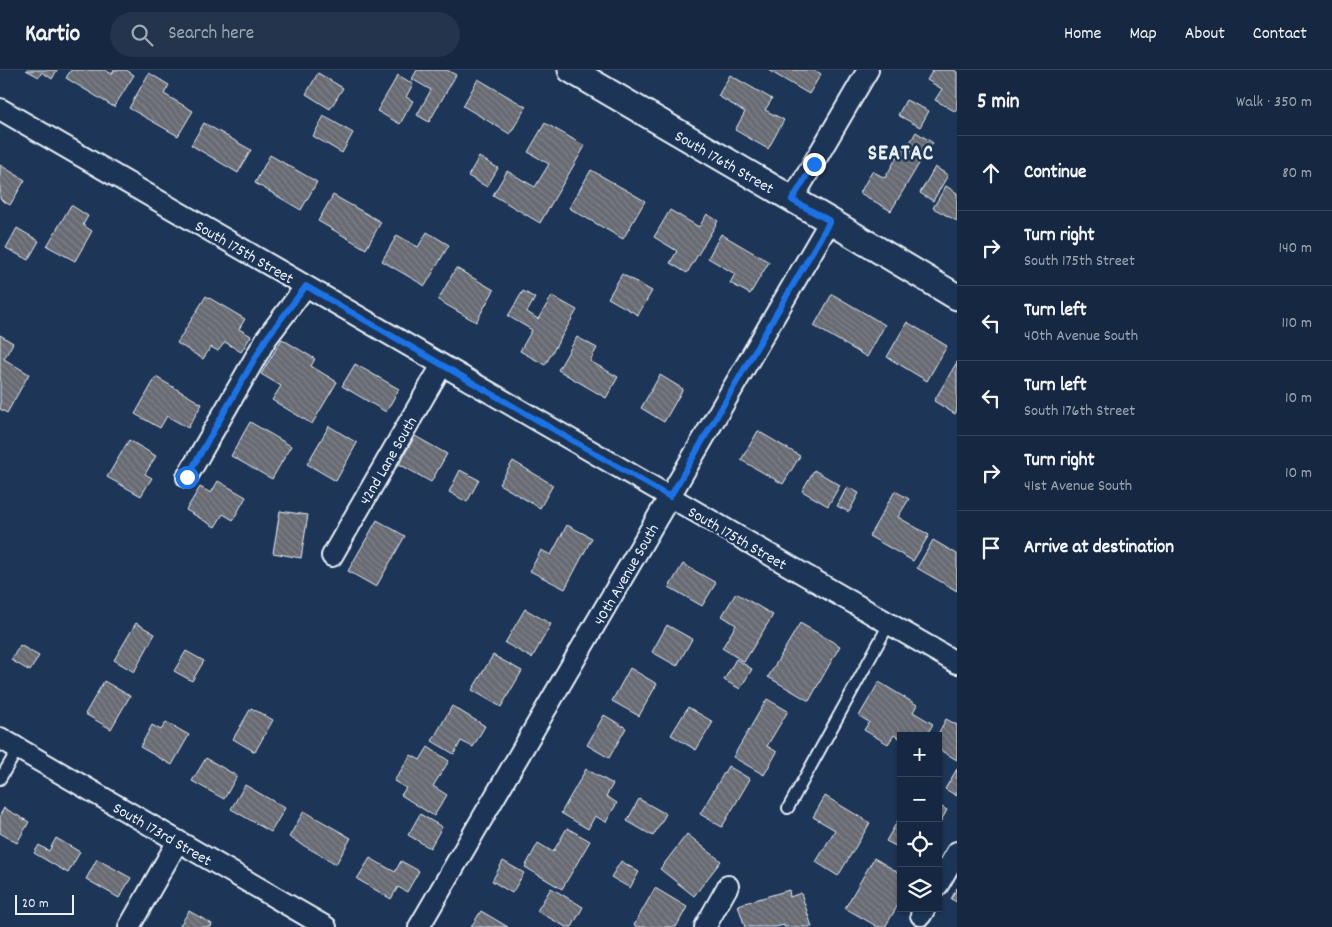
<!DOCTYPE html>
<html lang="en">
<head>
<meta charset="utf-8">
<style>
  body { margin:0; font-family:Dekko,sans-serif; background:#23344c; color:#f1f3f6 }
  .controls { position:absolute; right:15px; bottom:15px; display:grid; overflow:hidden; border-radius:0px; box-shadow:0 1px 4px #0004 }
  .controls button { width:45px; height:45px; display:grid; place-items:center; padding:0; border:0; border-bottom:1px solid #35445a; background:#162841; color:#f1f3f6; font:25px sans-serif }
  .scale { position:absolute; left:15px; bottom:12px; width:59px; box-sizing:border-box; padding-left:5px; border:2px solid #e8f1f8; border-top:0; font-size:14px; line-height:18px; white-space:nowrap; color:#e8f1f8; -webkit-text-stroke:4px #1d3557; paint-order:stroke }
  .stop { position:absolute; width:15px; height:15px; margin:-11px; border:4px solid #1a73e8; border-radius:50%; background:#fff }
  .stop.end { background:#1a73e8; border-color:#fff; box-shadow:0 1px 5px #0008 }
  .list { margin:0; padding:0; list-style:none }
  h2 { display:flex; justify-content:space-between; align-items:center; height:65px; margin:0; padding:0 20px; font-size:21px }
  h2 small { font-size:16px; font-weight:400; color:#9ea6b1 }
  .list li { display:grid; grid-template-columns:32px 1fr auto; gap:15px; align-items:center; box-sizing:border-box; height:75px; padding:0 20px; border-top:1px solid #35445a }
  .list b { display:block; font-size:19px; white-space:nowrap }
  .list p { margin:0; font-size:16px; white-space:nowrap; color:#9ea6b1 }
  .list em { font-size:16px; font-style:normal; color:#9ea6b1 }
  .icon { flex:none; width:28px; height:28px; fill:none; stroke:currentColor; stroke-width:2; stroke-linecap:round; stroke-linejoin:round }
  .map { position:relative; flex:none; width:957px; height:857px; overflow:hidden }
  header { display:flex; align-items:center; gap:30px; box-sizing:border-box; height:70px; padding:0 25px; background:#162841; border-bottom:1px solid #35445a }
  header strong { font-size:24px }
  nav { display:flex; gap:28px; margin-inline-start:auto; font-size:18px }
  .search { width:350px; height:45px; background:#23344c; display:flex; align-items:center; gap:12px; box-sizing:border-box; padding:0 18px; border-radius:28px; color:#9ea6b1; font-size:19px }
  main { display:flex }
  aside { flex:1; background:#162841 }
  .map>svg:first-child { display:block }
</style>
</head>
<body>
<header>
<strong>Kartio</strong>
<div class="search"><svg class="icon" aria-label="search" viewBox="0 0 24 24"><circle cx="10" cy="10" r="6"/><path d="M15 15l6 6"/></svg>Search here</div>
<nav><a>Home</a><a>Map</a><a>About</a><a>Contact</a></nav>
</header>
<main>
<div class="map">
<svg width="957" height="857" viewBox="0 0 957 857">
  <defs>
    <pattern id="building-back-hatch" width="6" height="6" patternUnits="userSpaceOnUse" patternTransform="scale(1.25)"><rect width="6" height="6" fill="#686b72"/><path d="M-1 5l2 2M0 0l6 6M5-1l2 2" fill="none" stroke="#7e8187"/></pattern>
  </defs>
  <rect width="100%" height="100%" fill="#1d3557"/>
  <filter id="ink" filterUnits="userSpaceOnUse"><feTurbulence type="fractalNoise" baseFrequency=".02" numOctaves="2"/><feDisplacementMap in="SourceGraphic" scale="10" xChannelSelector="R" yChannelSelector="G"/><feConvolveMatrix kernelMatrix="1 2 1 2 8 2 1 2 1" color-interpolation-filters="sRGB"/></filter>
  <g filter="url(#ink)">
    <path fill="url(#building-back-hatch)" stroke="#e8f1f8" d="M26,0H57L52,9L42,2L39,7Z
      M71,0H105L112,4L114,0H126L134,5L114,37L66,8Z
      M417,0H447L456,5L429,52L417,45L431,20L412,9Z
      M768,0H814L821,4L809,24Z
      M933,0H954L957,2V40L956,42L935,30L942,19L927,10Z
      M149,3L169,15L164,24L193,41L178,66L129,38Z
      M318,3L343,18L330,39L306,24Z
      M398,5L413,14L406,27L413,31L400,54L377,41Z
      M730,5L772,29L765,40L784,50L768,79L735,60L745,42L718,26Z
      M478,9L526,37L510,64L463,36Z
      M906,30L929,41L920,57L898,45Z
      M324,46L353,63L342,83L313,66Z
      M204,53L251,80L238,103L191,75Z
      M545,53L585,76L540,153L493,125L507,101L535,117L549,94L528,82Z
      M916,62L933,73L924,86L908,76Z
      M903,76L923,87L891,141L860,123L872,101L885,108Z
      M270,85L317,112L301,140L255,113Z
      M479,87L498,98L487,117L468,106Z
      M0,95L25,110L10,135L0,129Z
      M935,97L948,105L933,131L920,123Z
      M591,100L645,131L623,169L569,138Z
      M946,116L957,123V151L933,138Z
      M333,125L381,152L366,179L318,151Z
      M71,135L88,146L83,155L92,161L75,191L47,176Z
      M670,140L699,157L707,144L718,151L687,203L670,193L677,181L654,167Z
      M17,158L39,171L28,190L6,178Z
      M427,162L449,175L425,216L382,191L397,165L418,177Z
      M721,164L769,192L750,224L730,213L735,204L708,188Z
      M456,198L494,220L476,252L438,230Z
      M622,204L652,221L638,245L608,228Z
      M523,221L535,228L527,242L538,249L552,226L577,240L545,295L520,281L532,260L508,246Z
      M832,224L885,255L867,287L814,256Z
      M206,226L245,249L239,259L251,266L241,282L225,272L218,281L211,277L203,289L177,273Z
      M907,252L947,276L927,311L887,287Z
      M0,265L13,273L4,289L29,304L7,343L0,339Z
      M577,267L597,278L590,291L618,307L606,328L558,300Z
      M282,269L315,289L311,296L337,312L312,354L272,330L281,316L261,304Z
      M957,292V340L955,344L934,331Z
      M355,294L399,319L386,342L342,316Z
      M660,305L683,319L664,352L641,338Z
      M156,307L202,334L188,358L167,346L160,358L135,344Z
      M250,352L291,376L272,409L231,386Z
      M329,356L357,373L336,411L307,394Z
      M758,361L800,386L783,414L741,390Z
      M415,366L447,384L431,412L399,394Z
      M129,370L156,386L145,404L152,408L141,426L107,407Z
      M513,391L553,415L540,438L499,414Z
      M460,400L479,410L467,432L449,422Z
      M814,400L840,415L828,436L802,421Z
      M218,411L246,427L233,450L223,444L215,457L186,440L200,417L211,423Z
      M847,417L859,423L849,442L837,436Z
      M895,421L909,429L898,447L929,465L913,491L869,466Z
      M280,441L308,445L301,488L273,483Z
      M377,450L405,466L376,517L348,501Z
      M567,455L592,468L565,519L530,501L541,480L551,485Z
      M933,470L957,484V521L917,498Z
      M683,494L716,513L702,536L669,517Z
      M736,523L773,545L744,592L722,578L736,555L722,546Z
      M525,539L551,554L532,588L505,573Z
      M136,553L155,564L134,602L114,590Z
      M800,553L840,576L809,631L768,607Z
      M667,555L692,569L677,596L652,582Z
      M20,575L39,586L30,601L11,590Z
      M186,581L204,591L192,611L174,601Z
      M493,585L522,601L501,637L472,620Z
      M736,589L752,599L740,619L724,610Z
      M630,598L657,614L639,646L612,631Z
      M104,611L130,626L111,659L85,644Z
      M879,612L917,635L913,642L933,654L926,666H901V669L894,665L888,674L864,660L869,652L859,646Z
      M767,629L788,641L767,676L777,682L764,705L733,687Z
      M452,636L485,656L473,677L461,671L454,684L432,671Z
      M688,637L713,652L696,680L671,665Z
      M251,638L273,650L255,682L233,669Z
      M604,645L626,658L609,688L587,675Z
      M946,649L957,655V690L938,679V666H937Z
      M166,652L189,665L172,695L140,677L152,655L161,660Z
      M428,677L449,691L433,716L447,725L434,746L401,725L406,718L394,711L411,685L420,690Z
      M206,688L237,706L224,729L192,711Z
      M728,696L750,709L722,757L700,744Z
      M586,699L613,714L606,726L617,733L606,752L595,746L588,759L561,743Z
      M957,699V726L945,719Z
      M245,715L285,738L271,762L231,739Z
      M825,726L870,753L838,806L816,792L835,760L813,747Z
      M639,729L666,744L653,766L627,751Z
      M938,735L947,740L938,756Z
      M4,738L29,752L17,773L0,763V745Z
      M304,741L351,768L336,794L289,767Z
      M420,744L442,757L430,778L408,765Z
      M901,745V779L886,771Z
      M567,758L590,771L562,819L525,797L538,773L553,782Z
      M687,764L721,791L694,826L660,799Z
      M56,768L80,782L68,803L34,783L39,775L49,781Z
      M370,788L395,802L401,791L419,801L407,822L398,817L391,829L357,809Z
      M874,788L901,804V830L885,857H878L845,838Z
      M97,789L131,808L119,828L86,809Z
      M503,791L524,803L512,823L492,811Z
      M621,791L639,802L630,818L611,807Z
      M551,818L583,837L572,857H566L537,841Z
      M655,818L687,837L676,857H637L634,855Z
      M957,818V832L951,829Z
      M789,820L790,827L801,823L812,857H784V855L776,857H745L738,835Z
      M189,841L212,854L211,857H179Z
      M481,841L508,857H471Z"/>
    <g fill="none" stroke-linecap="round" stroke-linejoin="round">
      <defs>
        <path id="service" d="M0,709L18,679
          M788,738L889,554"/>
        <path id="minor" d="M0,39L957,593
          M792,130L868,0
          M187,407L266,269L306,216
          M332,486L442,295
          M0,668L326,857
          M938,815L957,782
          M921,845L925,838
          M129,857L178,771
          M419,857L830,151
          M705,857L728,816"/>
        <path id="tertiary" d="M571,0L830,151L957,227"/>
      </defs>
      <use href="#service" stroke="#e8f1f8" stroke-width="14"/>
      <use href="#minor" stroke="#e8f1f8" stroke-width="24"/>
      <use href="#tertiary" stroke="#e8f1f8" stroke-width="29"/>
      <use href="#service" stroke="#1d3557" stroke-width="10"/>
      <use href="#minor" stroke="#1d3557" stroke-width="20"/>
      <use href="#tertiary" stroke="#1d3557" stroke-width="25"/>
    </g>
  </g>
  <g fill="none" stroke-linecap="round" stroke-linejoin="round" filter="url(#ink)">
    <path stroke="#1a73e8" stroke-width="6" d="M187,407L266,269L306,216L670,427L830,151L792,130L814,94"/>
  </g>
  <g text-anchor="middle" stroke-width="5" stroke-linejoin="round" paint-order="stroke">
    <g font-size="16" fill="#e8f1f8" stroke="#1d3557">
      <text transform="translate(725 91) rotate(30)" y="6">South 176th Street</text>
      <text transform="translate(245 181) rotate(30)" y="6">South 175th Street</text>
      <text transform="translate(387 390) rotate(-60)" y="6">42nd Lane South</text>
      <text transform="translate(738 467) rotate(30)" y="6">South 175th Street</text>
      <text transform="translate(625 504) rotate(-60)" y="6">40th Avenue South</text>
      <text transform="translate(163 763) rotate(30)" y="6">South 173rd Street</text>
    </g>
    <g font-size="21" font-weight="bold" letter-spacing="1" fill="#e8f1f8" stroke="#1d3557">
      <text x="901" y="89">SEATAC</text>
    </g>
  </g>
</svg>
<div class="controls">
<button>+</button>
<button>−</button>
<button><svg class="icon" aria-label="locate" viewBox="0 0 24 24"><circle cx="12" cy="12" r="6"/><path d="M12 2v4M12 18v4M2 12h4M18 12h4"/></svg></button>
<button><svg class="icon" aria-label="layers" viewBox="0 0 24 24"><path d="M12 4l9 5-9 5-9-5zM3 14l9 5 9-5"/></svg></button>
</div>
<div class="scale">20 m</div>
<div class="stop" style="left:187px;top:407px"></div>
<div class="stop end" style="left:814px;top:94px"></div>
</div>
<aside>
<h2>5 min<small>Walk · 350 m</small></h2>
<ul class="list">
<li><svg class="icon" aria-label="ahead" viewBox="0 0 24 24"><path d="M12 20V5M6 11l6-6 6 6"/></svg><div><b>Continue</b></div><em>80 m</em></li>
<li><svg class="icon" aria-label="right" viewBox="0 0 24 24"><path d="M7 20v-9h11M14 6l5 5-5 5"/></svg><div><b>Turn right</b><p>South 175th Street</p></div><em>140 m</em></li>
<li><svg class="icon" aria-label="left" viewBox="0 0 24 24"><path d="M17 20v-9H6M10 6l-5 5 5 5"/></svg><div><b>Turn left</b><p>40th Avenue South</p></div><em>110 m</em></li>
<li><svg class="icon" aria-label="left" viewBox="0 0 24 24"><path d="M17 20v-9H6M10 6l-5 5 5 5"/></svg><div><b>Turn left</b><p>South 176th Street</p></div><em>10 m</em></li>
<li><svg class="icon" aria-label="right" viewBox="0 0 24 24"><path d="M7 20v-9h11M14 6l5 5-5 5"/></svg><div><b>Turn right</b><p>41st Avenue South</p></div><em>10 m</em></li>
<li><svg class="icon" aria-label="arrive" viewBox="0 0 24 24"><path d="M6 21V4h12l-3 4 3 4H6"/></svg><div><b>Arrive at destination</b></div></li>
</ul>
</aside>
</main>
</body>
</html>
